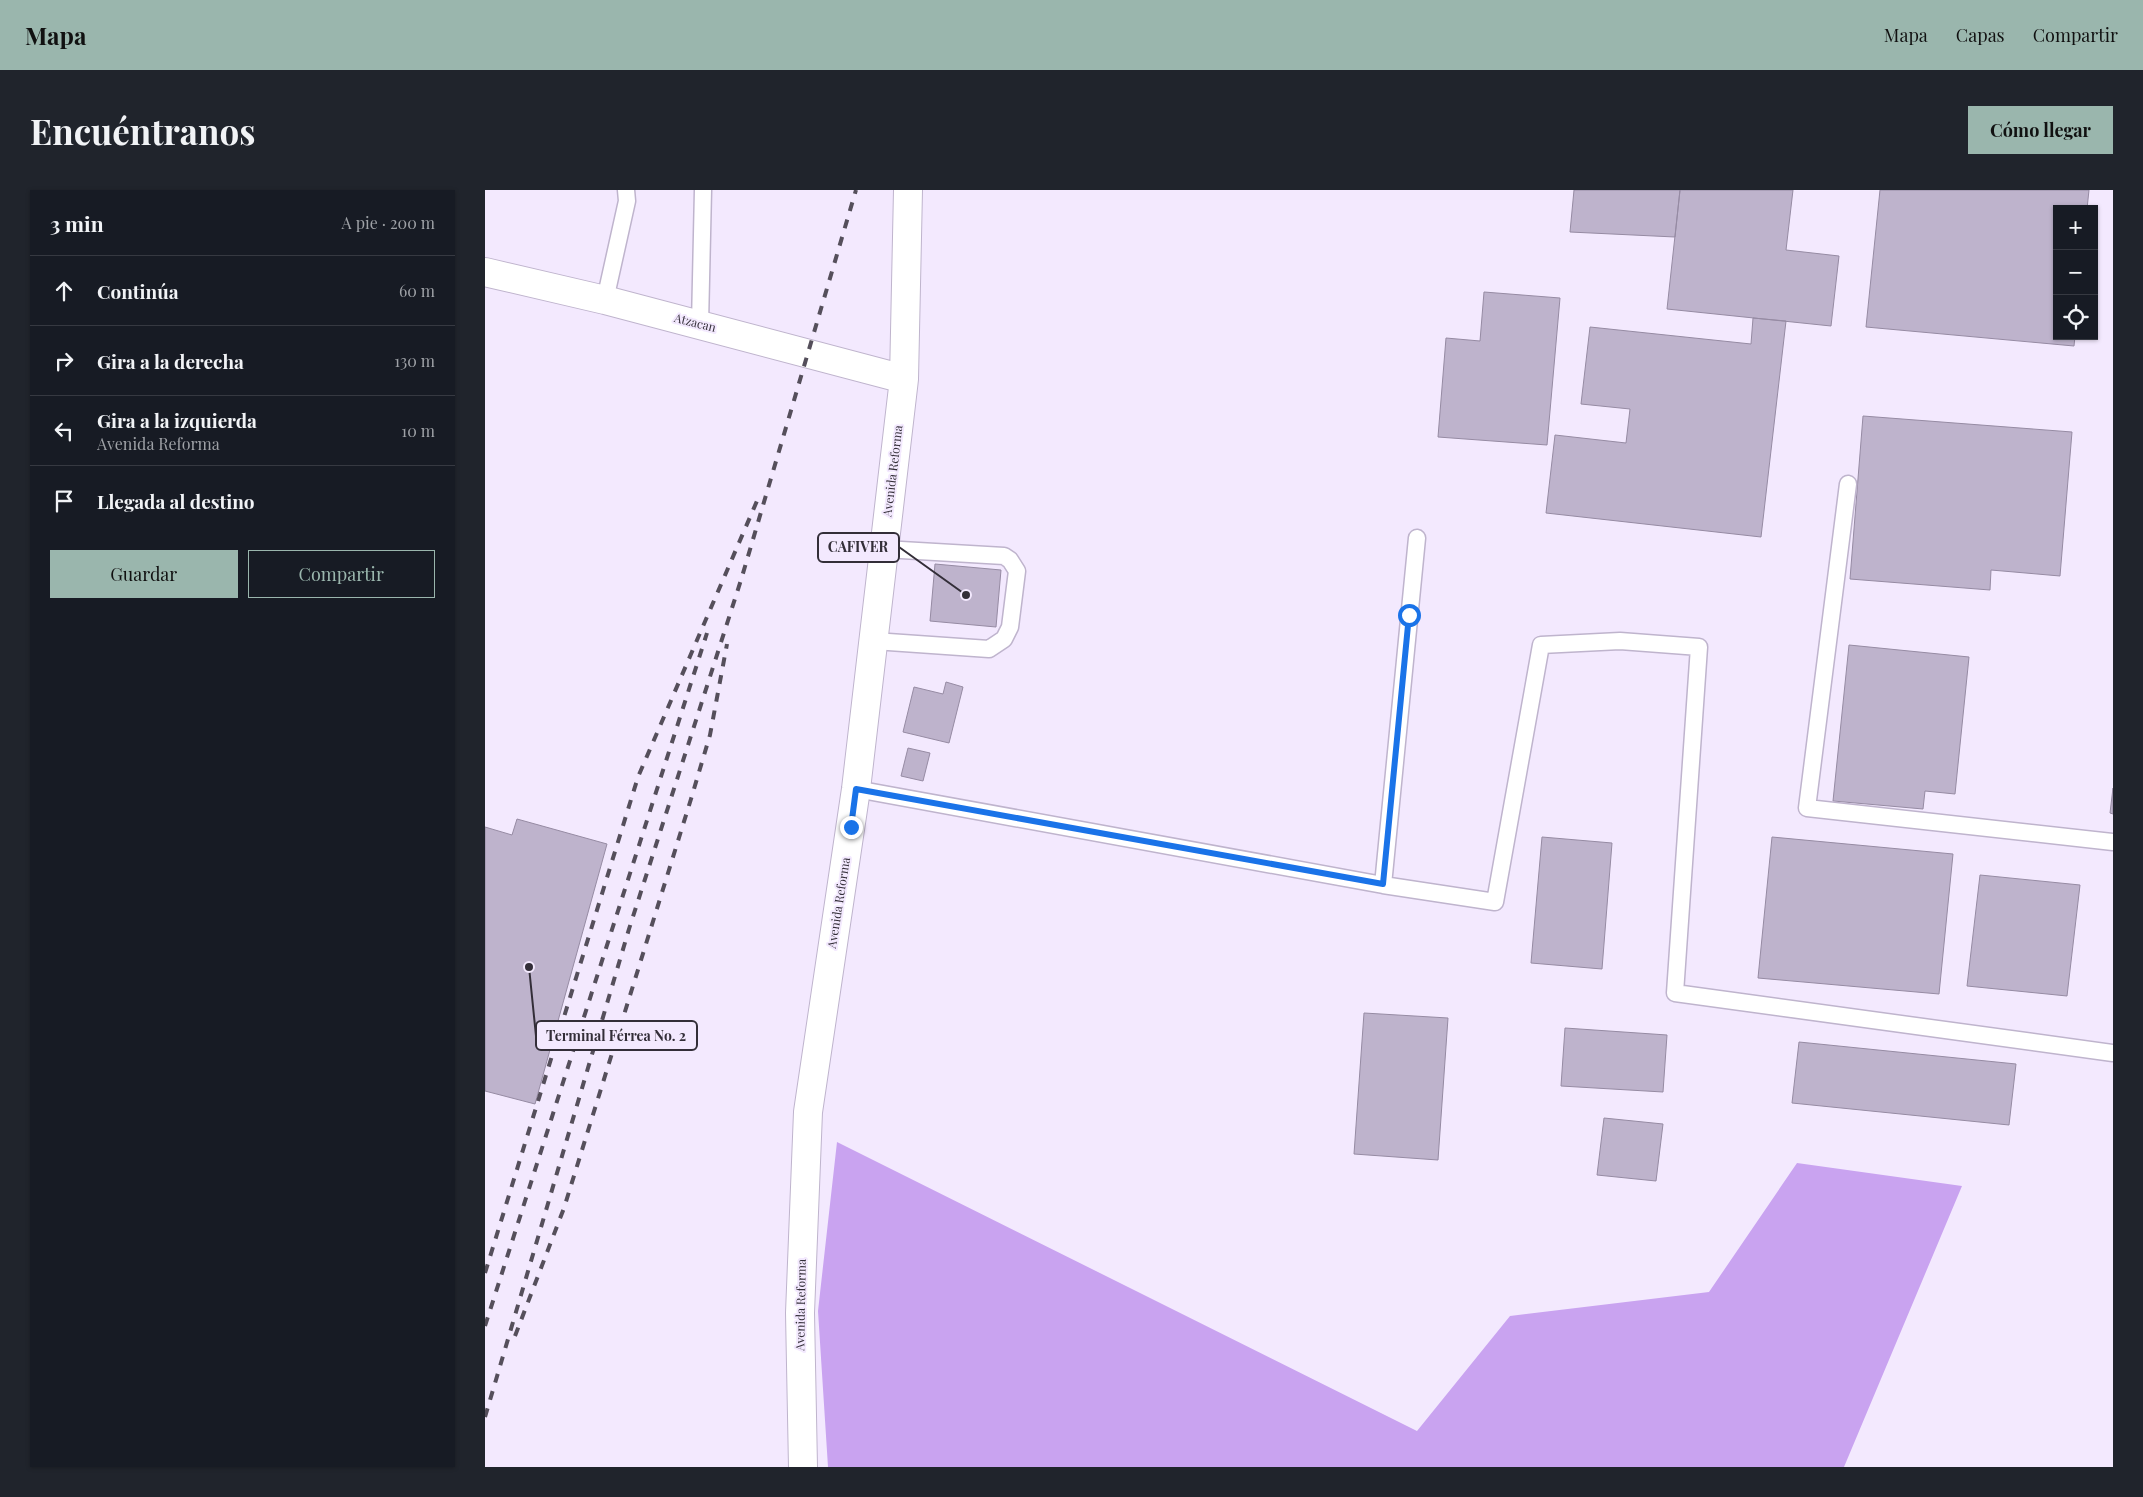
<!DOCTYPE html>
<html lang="es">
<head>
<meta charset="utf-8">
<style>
  body { margin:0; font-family:"Playfair Display",serif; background:#20242c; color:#f1f3f6 }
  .controls { position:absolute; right:15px; top:15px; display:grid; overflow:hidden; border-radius:0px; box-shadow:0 1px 4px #0004 }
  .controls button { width:45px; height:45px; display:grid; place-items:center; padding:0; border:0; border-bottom:1px solid #363941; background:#171b24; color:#f1f3f6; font:25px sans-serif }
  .stop { position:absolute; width:15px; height:15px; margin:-11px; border:4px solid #1a73e8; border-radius:50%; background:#fff }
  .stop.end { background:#1a73e8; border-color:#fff; box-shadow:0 1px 5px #0008 }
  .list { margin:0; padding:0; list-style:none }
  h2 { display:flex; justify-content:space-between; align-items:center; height:65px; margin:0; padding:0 20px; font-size:21px }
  h2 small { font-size:16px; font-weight:400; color:#9ea1a6 }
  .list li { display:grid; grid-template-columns:32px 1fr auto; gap:15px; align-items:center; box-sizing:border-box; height:70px; padding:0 20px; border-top:1px solid #363941 }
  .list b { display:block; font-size:19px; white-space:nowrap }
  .list p { margin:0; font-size:16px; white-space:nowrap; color:#9ea1a6 }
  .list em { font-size:16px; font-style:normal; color:#9ea1a6 }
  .actions { display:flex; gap:10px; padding:15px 20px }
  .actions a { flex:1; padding:11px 0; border:1px solid #9ab6ad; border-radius:0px; text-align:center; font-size:18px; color:#9ab6ad }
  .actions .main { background:#9ab6ad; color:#111 }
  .icon { flex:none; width:28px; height:28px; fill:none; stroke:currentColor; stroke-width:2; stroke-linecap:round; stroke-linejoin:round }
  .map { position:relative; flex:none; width:1628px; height:1277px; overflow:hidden; border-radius:0px }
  header { display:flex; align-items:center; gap:30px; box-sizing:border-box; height:70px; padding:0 25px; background:#9ab6ad; color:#111 }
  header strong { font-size:24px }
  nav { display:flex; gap:28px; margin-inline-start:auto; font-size:18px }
  .intro { display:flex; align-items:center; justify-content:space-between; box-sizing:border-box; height:120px; padding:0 30px }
  h1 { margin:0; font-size:35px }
  .button { padding:12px 22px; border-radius:0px; background:#9ab6ad; color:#111; font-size:18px; font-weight:700 }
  main { display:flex; gap:30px; padding:0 30px }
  aside { flex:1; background:#171b24; border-radius:0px; box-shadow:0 1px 4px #0004 }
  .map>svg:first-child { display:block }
</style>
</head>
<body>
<header>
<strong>Mapa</strong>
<nav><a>Mapa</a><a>Capas</a><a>Compartir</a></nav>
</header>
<div class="intro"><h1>Encuéntranos</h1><a class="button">Cómo llegar</a></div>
<main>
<aside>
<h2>3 min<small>A pie · 200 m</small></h2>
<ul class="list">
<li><svg class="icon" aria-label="ahead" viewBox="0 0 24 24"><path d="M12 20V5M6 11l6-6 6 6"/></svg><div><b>Continúa</b></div><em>60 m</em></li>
<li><svg class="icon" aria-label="right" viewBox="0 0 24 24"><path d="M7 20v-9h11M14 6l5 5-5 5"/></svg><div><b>Gira a la derecha</b></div><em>130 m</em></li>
<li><svg class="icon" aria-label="left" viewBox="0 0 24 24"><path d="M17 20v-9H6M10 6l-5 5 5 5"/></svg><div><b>Gira a la izquierda</b><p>Avenida Reforma</p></div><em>10 m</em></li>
<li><svg class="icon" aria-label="arrive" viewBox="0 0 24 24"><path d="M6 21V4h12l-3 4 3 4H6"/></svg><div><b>Llegada al destino</b></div></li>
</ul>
<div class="actions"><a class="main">Guardar</a><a>Compartir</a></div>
</aside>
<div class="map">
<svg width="1628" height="1277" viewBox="0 0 1628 1277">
  <rect width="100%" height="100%" fill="#f3e9fe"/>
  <path fill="#c9a3f0" d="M352,952L932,1241L1025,1126L1224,1102L1312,973L1477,996L1359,1277H343L333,1121Z"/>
  <path fill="#beb3cc" stroke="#968ba3" d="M1089,0H1195L1190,47L1085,42Z
    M1195,0H1308L1301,60L1354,66L1346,136L1182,119Z
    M1395,0H1604L1602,19H1572V146H1590L1589,156L1381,137Z
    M999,102L1075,108L1062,255L953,247L961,148L995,151Z
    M1268,128L1301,131L1276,347L1061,323L1070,245L1141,253L1145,219L1096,214L1105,137L1266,154Z
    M1378,226L1587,242L1575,386L1506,380L1505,400L1365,389Z
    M450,374L516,380L511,437L445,431Z
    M1364,455L1484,467L1470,604L1440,601L1438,619L1348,611Z
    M461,492L478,497L464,553L418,542L429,497L458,504Z
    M423,558L445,563L438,591L416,586Z
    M1628,598V624L1625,623Z
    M32,629L122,654L50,914L0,901V637L27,645Z
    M1057,647L1127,653L1117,779L1046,773Z
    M1287,647L1468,664L1454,804L1273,788Z
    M1495,685L1595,695L1582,806L1482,796Z
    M879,823L963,828L953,970L869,964Z
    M1080,838L1182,845L1178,902L1076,896Z
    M1314,852L1531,874L1524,935L1307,913Z
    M1119,928L1178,934L1171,991L1112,985Z"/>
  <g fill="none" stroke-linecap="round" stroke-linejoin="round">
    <defs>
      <path id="service" d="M120,110L142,11L141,0
        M215,134L218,0
        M1363,294L1322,618L1628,652
        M389,451L504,459L519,449L525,437L532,381L525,370L519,366L399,359
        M371,599L898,695L1010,712L1056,455L1135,451L1214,457L1190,803L1628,863
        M898,695L932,348"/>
      <path id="tertiary" d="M0,82L120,110L419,189
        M318,1277L315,1123L323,922L371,599L419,189L423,0"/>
    </defs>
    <use href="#service" stroke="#bfb4cd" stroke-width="19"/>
    <use href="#tertiary" stroke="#bfb4cd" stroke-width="30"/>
    <use href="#service" stroke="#fff" stroke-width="16"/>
    <use href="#tertiary" stroke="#fff" stroke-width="28"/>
    <path stroke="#554f5b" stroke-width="4" stroke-dasharray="9 9" stroke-linecap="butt" d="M0,1083L153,587L275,304
      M0,1136L222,443
      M30,1146L79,1018L206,609L225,545L242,454
      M0,1227L144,739L256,390L371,0"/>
  </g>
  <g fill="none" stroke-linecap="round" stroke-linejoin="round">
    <path stroke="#1a73e8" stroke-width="6" d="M366,637L371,599L898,694L924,425"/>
  </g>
  <g text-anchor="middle" stroke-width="4" stroke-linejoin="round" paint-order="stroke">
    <g font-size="12" fill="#332e38" stroke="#f3e9fe">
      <text transform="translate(210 133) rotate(14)" y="4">Atzacan</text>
      <text transform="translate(408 281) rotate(-83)" y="4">Avenida Reforma</text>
      <text transform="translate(354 713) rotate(-81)" y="4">Avenida Reforma</text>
      <text transform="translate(316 1115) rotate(-89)" y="4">Avenida Reforma</text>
    </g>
  </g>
  <path fill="none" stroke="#332e38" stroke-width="2" d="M481 405L414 357M44 777L51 846"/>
  <g fill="#332e38" stroke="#f3e9fe" stroke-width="2">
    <circle cx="481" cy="405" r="5"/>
    <circle cx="44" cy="777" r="5"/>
  </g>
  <g fill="#f3e9fe" stroke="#332e38" stroke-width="2">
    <rect x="333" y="343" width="81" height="29" rx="5"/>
    <rect x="51" y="831" width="161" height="29" rx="5"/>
  </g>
  <g font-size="14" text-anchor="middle" font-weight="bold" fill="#332e38">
    <text x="373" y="362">CAFIVER</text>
    <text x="131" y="851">Terminal Férrea No. 2</text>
  </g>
</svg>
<div class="controls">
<button>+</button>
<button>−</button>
<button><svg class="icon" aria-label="locate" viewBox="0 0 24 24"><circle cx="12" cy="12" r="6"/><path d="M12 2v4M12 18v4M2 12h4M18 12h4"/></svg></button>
</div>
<div class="stop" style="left:924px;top:425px"></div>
<div class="stop end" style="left:366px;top:637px"></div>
</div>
</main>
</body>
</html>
